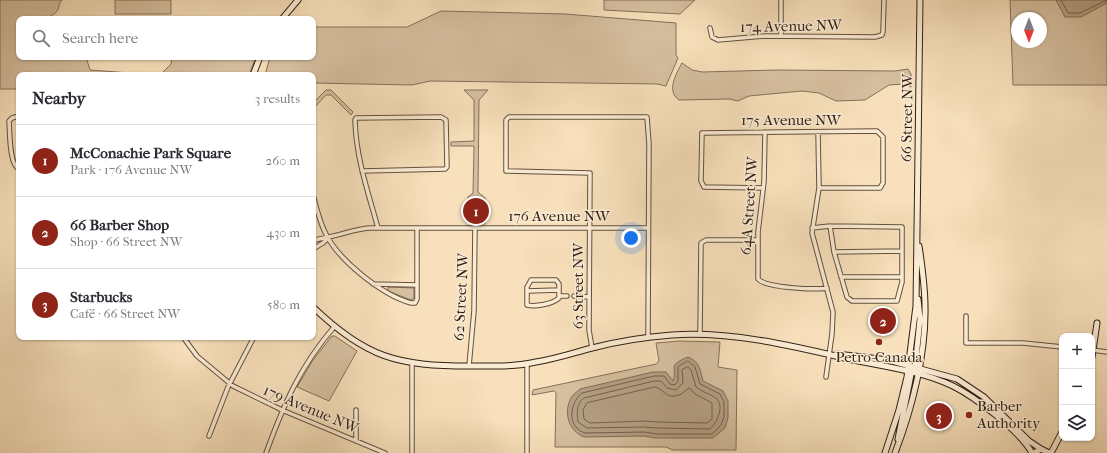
<!DOCTYPE html>
<html lang="en">
<head>
<meta charset="utf-8">
<style>
  body { margin:0; font-family:"IM FELL French Canon",serif; background:#f7f7f7; color:#2b2b33 }
  .controls { position:absolute; right:12px; bottom:12px; display:grid; overflow:hidden; border-radius:8px; box-shadow:0 1px 3px #0004 }
  .controls button { width:36px; height:36px; display:grid; place-items:center; padding:0; border:0; border-bottom:1px solid #e1e1e2; background:#fff; color:#2b2b33; font:20px sans-serif }
  .compass { position:absolute; left:1011px; top:12px; width:36px; height:36px; border-radius:50%; background:#fff; box-shadow:0 1px 3px #0004; rotate:180deg }
  .you { position:absolute; left:631px; top:238px; width:14px; height:14px; margin:-10px; border:3px solid #fff; border-radius:50%; background:#1a73e8; box-shadow:0 0 0 6px #1a73e833 }
  .badge { display:grid; place-items:center; width:26px; height:26px; border-radius:50%; background:#8f2418; color:#fff; font-size:13px; font-weight:700 }
  .pin { position:absolute; translate:-50% -50%; border:2px solid #fff; box-shadow:0 1px 4px #0006 }
  .list { margin:0; padding:0; list-style:none }
  h2 { display:flex; justify-content:space-between; align-items:center; height:52px; margin:0; padding:0 16px; font-size:17px }
  h2 small { font-size:13px; font-weight:400; color:#7c7c81 }
  .list li { display:grid; grid-template-columns:26px 1fr auto; gap:12px; align-items:center; box-sizing:border-box; height:72px; padding:0 16px; border-top:1px solid #e1e1e2 }
  .list b { display:block; font-size:15px; white-space:nowrap }
  .list p { margin:0; font-size:13px; white-space:nowrap; color:#7c7c81 }
  .list em { font-size:13px; font-style:normal; color:#7c7c81 }
  .icon { flex:none; width:22px; height:22px; fill:none; stroke:currentColor; stroke-width:2; stroke-linecap:round; stroke-linejoin:round }
  .map { position:relative; flex:none; width:1107px; height:453px; overflow:hidden }
  .search { position:absolute; background:#fff; box-shadow:0 1px 3px #0004; left:16px; top:16px; width:300px; height:44px; display:flex; align-items:center; gap:10px; box-sizing:border-box; padding:0 14px; border-radius:8px; color:#7c7c81; font-size:15px }
  .panel { position:absolute; background:#fff; box-shadow:0 1px 3px #0004; left:16px; top:72px; width:300px; height:268px; border-radius:8px }
  .map>svg:first-child { display:block }
</style>
</head>
<body>
<div class="map">
<svg width="1107" height="453" viewBox="0 0 1107 453">
  <rect width="100%" height="100%" fill="#f7e0bb"/>
  <filter id="stains"><feTurbulence type="fractalNoise" baseFrequency=".005" numOctaves="4"/><feColorMatrix values="0 0 0 0 .2 0 0 0 0 .09 0 0 0 0 .02 0 0 0 .5 -.17"/></filter>
  <radialGradient id="worn" r=".72"><stop offset=".6" stop-color="#630" stop-opacity="0"/><stop offset="1" stop-color="#630" stop-opacity=".3"/></radialGradient>
  <path fill="#d6bf9f" stroke="#84705a" fill-rule="evenodd" d="M0,0H62C58,4 60,7 57,11C48,22 33,19 19,19V57H86L90,70L157,75H19V89H0Z
    M115,0H171V14H115Z
    M604,0H695L680,14L604,10Z
    M1010,0H1107V85H1013ZM1017,18H1041V42H1017Z
    M441,11L565,14L676,23V55L678,58L666,86L657,84L430,81L412,85L313,83V75H265L270,57H313V27H407Z
    M172,57H256L249,75H162L163,72L171,64Z
    M682,63L692,70L702,72L777,70L895,71L908,69L911,74V87L903,84L889,85L865,100L836,101L819,93L802,91L749,96L738,101L729,99L679,100C666,91 676,74 682,63Z
    M326,90H331L353,112L351,115L331,95H326L313,109V103Z
    M464,90H488L479,100L478,192L485,198V224L468,223V197L473,193L474,146H451V142L474,141V100Z
    M388,287L414,288V298L411,300L388,291Z
    M332,336H335L357,351L329,401L297,387L313,360Z
    M680,341L720,342L718,367L737,370L736,450H673L666,447H555L556,393L554,391L532,395L533,390L656,364L659,361L656,343Z"/>
  <path fill="#b49f83" stroke="#806c57" d="M1056,0H1107L1105,4L1081,17H1065Z
    M688,357C700,362 700,370 703,381L723,391L728,401V418L725,428L713,438H656L644,436L584,437C569,431 563,413 571,398C572,395 577,392 580,389L653,372H666L673,381C678,367 666,366 688,357Z"/>
  <g fill="none" stroke-linecap="round" stroke-linejoin="round">
    <path stroke="#73604c" stroke-width="1" d="M1061,0L1068,13H1080L1107,0
      M688,361L695,367L700,384L720,394L724,402V417L721,425L712,434H657L644,432L585,433C567,427 569,404 582,393L654,376H664L670,384L675,385L678,381V367Z
      M688,367L691,370L696,387C702,392 710,394 716,398C725,406 717,423 710,429L657,428L644,427L587,428L578,422C577,412 576,404 584,398L654,381H661L667,388L676,390L683,383L682,370Z
      M655,387C664,388 665,400 679,395C683,394 686,389 690,388L695,394L712,403V419L707,423L657,422L644,421L590,423L584,419L583,410L587,403Z"/>
    <defs>
      <path id="street" d="M710,28L712,37L718,40L765,36L875,37L882,35L883,32L884,0
        M781,36V0
        M19,116L12,118L9,121C10,132 9,165 19,169
        M765,132L764,182L758,232V279C766,288 815,290 827,288
        M818,132L819,188L812,233L833,312L832,334L826,377
        M362,171L445,169L447,167L446,120L441,117L356,118L355,120C356,158 368,192 378,228
        M763,188L704,187L701,181L702,133L877,131L883,137V183L880,188H819
        M313,195C316,206 319,219 324,230C336,259 382,295 411,303H415L417,299V228
        M812,228L830,226L902,227V282L897,301H852L847,297L834,252L830,226
        M313,241C319,238 322,239 328,237C343,235 356,228 371,228H648
        M313,249L323,243L328,238
        M834,252L902,251
        M841,277H902
        M531,280H556L559,284V298C553,304 535,307 527,305V287Z
        M373,284L417,285
        M527,291L559,290
        M559,296H567
        M574,296L589,297
        M966,316V343H1023L1062,347
        M700,335L701,243L706,240H757
        M183,337L197,356L233,386L282,410L385,453
        M592,348L589,330L590,173L506,171V120L509,117H647L649,144L648,337
        M1092,350L1107,352
        M527,364V453
        M469,366L474,311L475,228
        M209,436L228,387L254,337
        M356,441V410
        M266,453C284,404 299,368 334,327
        M412,453V363"/>
      <path id="secondary" d="M282,19L298,0
        M253,75L260,57
        M313,307C366,358 398,366 470,366C492,366 514,367 536,362C555,359 573,353 592,348C619,341 645,337 672,335C729,331 789,345 844,358C880,366 919,370 953,386C975,397 1020,431 1032,453
        M837,354L888,360L957,379L984,397L1029,441L1041,449
        M1092,357L1097,323
        M915,368L920,319L918,299
        M898,439L912,370
        M885,453L899,410L907,377L916,306L920,0
        M895,453C912,409 926,354 925,307C925,287 922,266 919,246
        M1034,453L1041,449L1049,453
        M1051,453L1062,432"/>
    </defs>
    <use href="#street" stroke="#63503f" stroke-width="5.5"/>
    <use href="#secondary" stroke="#322016" stroke-width="7"/>
    <use href="#street" stroke="#faebd3" stroke-width="3.5"/>
    <use href="#secondary" stroke="#faebd3" stroke-width="5"/>
  </g>
  <g fill="#8f2418" stroke="#faebd3" stroke-width="1.5">
    <circle cx="879" cy="342" r="4"/>
    <circle cx="969" cy="415" r="4"/>
  </g>
  <g text-anchor="middle" stroke-width="3" stroke-linejoin="round" paint-order="stroke">
    <g font-size="15" fill="#322016" stroke="#faebd3">
      <text transform="translate(791 26) rotate(-1)" y="5">174 Avenue NW</text>
      <text transform="translate(907 118) rotate(-89)" y="5">66 Street NW</text>
      <text x="791" y="125">175 Avenue NW</text>
      <text transform="translate(749 206) rotate(-86)" y="5">64A Street NW</text>
      <text x="559" y="221">176 Avenue NW</text>
      <text transform="translate(578 286) rotate(-90)" y="5">63 Street NW</text>
      <text transform="translate(461 297) rotate(-87)" y="5">62 Street NW</text>
      <text transform="translate(311 409) rotate(23)" y="5">179 Avenue NW</text>
    </g>
    <g font-size="15" fill="#322016" stroke="#faebd3">
      <text x="879" y="362">Petro-Canada</text>
      <text x="977" y="411" text-anchor="start">Barber<tspan x="977" dy="17">Authority</tspan></text>
    </g>
  </g>
  <rect width="100%" height="100%" filter="url(#stains)"/>
  <rect width="100%" height="100%" fill="url(#worn)"/>
</svg>
<div class="controls">
<button>+</button>
<button>−</button>
<button><svg class="icon" aria-label="layers" viewBox="0 0 24 24"><path d="M12 4l9 5-9 5-9-5zM3 14l9 5 9-5"/></svg></button>
</div>
<svg class="compass" viewBox="-18 -18 36 36"><path d="M0-13l5 13h-10z" fill="#e53935"/><path d="M0 13l5-13h-10z" fill="#7c7c81"/></svg>
<div class="you"></div>
<div class="pin badge" style="left:476px;top:211px">1</div>
<div class="pin badge" style="left:883px;top:321px">2</div>
<div class="pin badge" style="left:939px;top:416px">3</div>
<div class="search"><svg class="icon" aria-label="search" viewBox="0 0 24 24"><circle cx="10" cy="10" r="6"/><path d="M15 15l6 6"/></svg>Search here</div>
<section class="panel">
<h2>Nearby<small>3 results</small></h2>
<ul class="list">
<li><span class="badge">1</span><div><b>McConachie Park Square</b><p>Park · 176 Avenue NW</p></div><em>260 m</em></li>
<li><span class="badge">2</span><div><b>66 Barber Shop</b><p>Shop · 66 Street NW</p></div><em>430 m</em></li>
<li><span class="badge">3</span><div><b>Starbucks</b><p>Café · 66 Street NW</p></div><em>580 m</em></li>
</ul>
</section>
</div>
</body>
</html>
